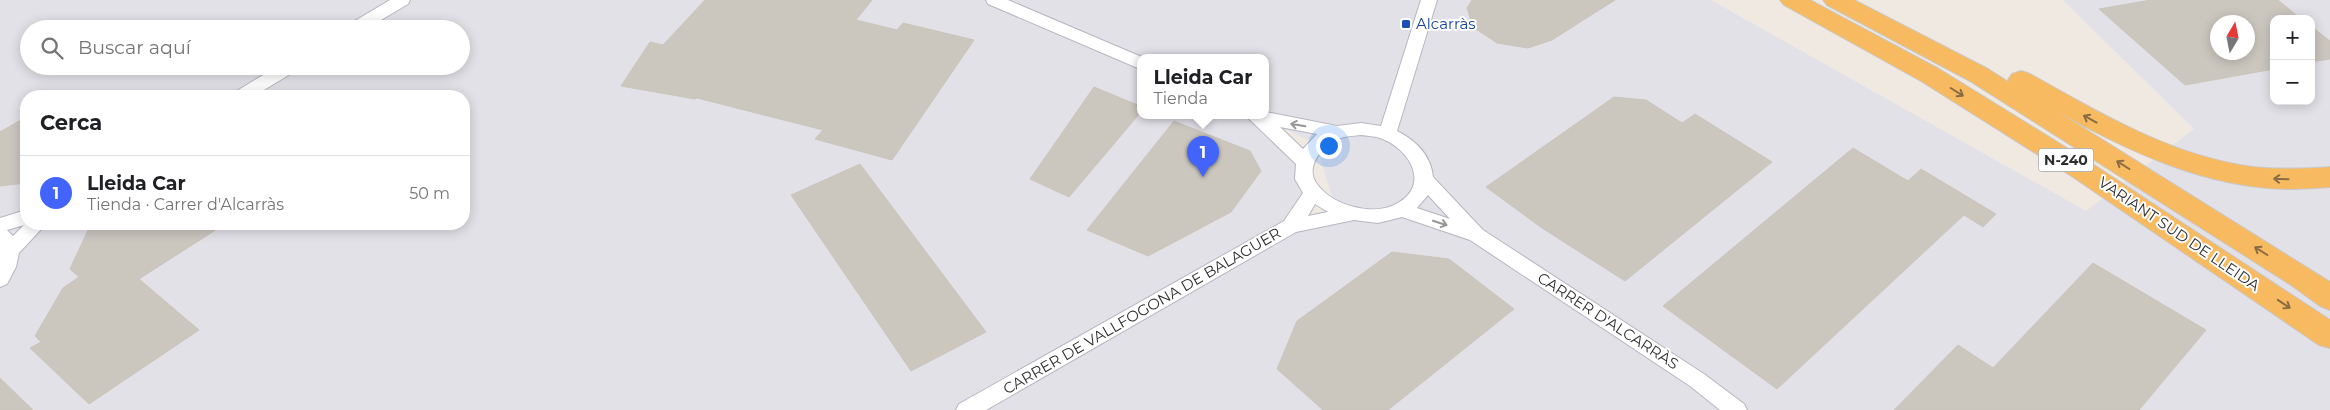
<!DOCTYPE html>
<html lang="es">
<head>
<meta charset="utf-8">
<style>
  body { margin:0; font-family:Montserrat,sans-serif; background:#f6f6f6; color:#202124 }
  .controls { position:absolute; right:15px; top:15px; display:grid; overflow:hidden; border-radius:10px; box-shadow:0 2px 12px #0003 }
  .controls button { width:45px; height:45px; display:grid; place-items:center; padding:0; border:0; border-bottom:1px solid #e0e0e0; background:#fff; color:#202124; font:25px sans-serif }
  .compass { position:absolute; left:2210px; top:15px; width:45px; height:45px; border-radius:50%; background:#fff; box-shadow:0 2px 12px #0003; rotate:10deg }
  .you { position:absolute; left:1328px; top:145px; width:18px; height:18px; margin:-12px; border:4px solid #fff; border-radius:50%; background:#1a73e8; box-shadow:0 0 0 8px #1a73e833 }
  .badge { display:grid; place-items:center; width:32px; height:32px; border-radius:50%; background:#4264fb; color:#fff; font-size:16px; font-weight:700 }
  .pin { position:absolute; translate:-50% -41px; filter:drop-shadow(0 1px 2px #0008) }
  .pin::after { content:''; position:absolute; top:26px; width:18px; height:15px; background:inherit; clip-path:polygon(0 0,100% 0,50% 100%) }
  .popup { position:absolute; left:1137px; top:54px; width:132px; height:65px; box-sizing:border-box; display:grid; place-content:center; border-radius:10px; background:#fff; filter:drop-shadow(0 1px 4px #0005); font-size:16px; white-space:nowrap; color:#757577 }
  .popup b { font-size:19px; color:#202124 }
  .popup::after { content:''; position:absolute; left:50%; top:100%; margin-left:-10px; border:10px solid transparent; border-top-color:#fff }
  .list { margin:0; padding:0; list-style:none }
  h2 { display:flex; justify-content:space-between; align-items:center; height:65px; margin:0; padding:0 20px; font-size:21px }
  h2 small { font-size:16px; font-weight:400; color:#757577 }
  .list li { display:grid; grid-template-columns:32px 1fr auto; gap:15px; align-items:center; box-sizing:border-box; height:75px; padding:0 20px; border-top:1px solid #e0e0e0 }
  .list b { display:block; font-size:19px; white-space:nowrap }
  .list p { margin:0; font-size:16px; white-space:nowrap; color:#757577 }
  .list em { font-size:16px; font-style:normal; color:#757577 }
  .icon { flex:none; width:28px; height:28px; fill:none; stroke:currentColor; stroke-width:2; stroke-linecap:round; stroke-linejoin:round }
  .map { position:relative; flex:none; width:2330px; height:410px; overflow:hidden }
  .search { position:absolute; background:#fff; box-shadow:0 2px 12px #0003; left:20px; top:20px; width:450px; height:55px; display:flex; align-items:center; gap:12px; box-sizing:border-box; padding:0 18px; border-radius:28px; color:#757577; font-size:19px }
  .panel { position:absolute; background:#fff; box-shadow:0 2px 12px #0003; left:20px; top:90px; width:450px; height:140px; border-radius:20px }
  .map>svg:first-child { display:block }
</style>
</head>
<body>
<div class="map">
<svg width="2330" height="410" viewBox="0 0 2330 410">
  <rect width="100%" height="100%" fill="#efe9e1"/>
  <path fill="#e3e1e8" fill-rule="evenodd" d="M0,0H1711L2086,211L2194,129L2063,0H2330V410H969L1336,209L1315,143L1256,116H1266V58H1140V116H1247L1295,153L1308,185L1286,224L965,410H0ZM2274,19H2311V101H2274ZM2218,22H2248V52H2218ZM29,29H461V66H29ZM26,96H464V224H26Z"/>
  <path fill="#cbc7bf" stroke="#cbc5ba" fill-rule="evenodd" d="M705,0H872L856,20L897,30L903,23L974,40L892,160L815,139L823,130L697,98L695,99L621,86L650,42L663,45Z
    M1472,0H1615L1552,40L1528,48L1497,43L1473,27L1467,8Z
    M2151,0H2278L2301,19H2274V69L2185,85L2099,9ZM2218,22H2248V52H2218Z
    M2311,26L2330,41V59L2311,62Z
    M1094,87L1140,106V113L1069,197L1030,179Z
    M1614,97L1646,100L1682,123L1695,114L1772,162L1625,281L1542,228L1486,187Z
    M26,117V183L0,186V132Z
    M1174,121L1250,151L1261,171L1231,212L1148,256L1087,230Z
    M1853,148L1908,181L1921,169L1996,214L1983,227L1964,215L1777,389L1663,306Z
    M860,164L986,332L911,371L791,195Z
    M96,224H225L139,279L199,330L89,404L30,348L41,342L35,336L63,288L79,277L70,269L89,228Z
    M1392,252L1449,259L1514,309L1388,410H1323L1277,369L1297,321Z
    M2093,263L2206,330L2139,410H1894L1958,345L1993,368Z
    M0,378L33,410H0Z"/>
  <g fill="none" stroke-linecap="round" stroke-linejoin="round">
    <defs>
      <path id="minor" d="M390,0H410L408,4L366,29H346L348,25Z
        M986,0H1008L1144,58H1140V69L988,4Z
        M1421,0H1437L1397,131C1415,140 1431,155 1433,177L1483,230L1704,374L1744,404L1747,410H1720L1690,386L1470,240L1402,217L1378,223L1354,220L1296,232L986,410H956L959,404L1284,221L1303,193L1295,179L1296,164L1246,116H1266V112L1337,126L1361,123L1381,126ZM1280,127L1317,134L1303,149ZM1361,135C1367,136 1374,136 1380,138C1411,149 1432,187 1394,205C1371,216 1332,205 1317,184C1304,167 1323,145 1338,139C1345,136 1353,136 1361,135ZM1428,195L1450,219L1417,208ZM1315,204L1328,212L1308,216Z
        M278,66H299L297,70L254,96H232L235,92Z
        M26,210V224H46L19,253L16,267L7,284L0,287V218ZM24,225L13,236L7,230Z"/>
      <path id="trunk" d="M1780,0H1810L1939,69L2091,163L2330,320V348L2319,345L2073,177L1921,81L1784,5Z
        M1823,0H1854L1988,69L2010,83L2008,80L2012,74L2021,71L2030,74C2098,112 2168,154 2246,166C2274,170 2302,169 2330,167V187C2316,188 2302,189 2288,189C2206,188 2128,151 2058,112L2330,282V310L2320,306L2291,285L1970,81L1827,5Z"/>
    </defs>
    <use href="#minor" stroke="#b4b7c1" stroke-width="2"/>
    <use href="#trunk" stroke="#c9c9c9" stroke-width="2"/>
    <use href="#minor" fill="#fff" fill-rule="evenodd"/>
    <use href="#trunk" fill="#f8ba60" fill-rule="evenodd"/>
  </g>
  <defs><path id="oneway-shaft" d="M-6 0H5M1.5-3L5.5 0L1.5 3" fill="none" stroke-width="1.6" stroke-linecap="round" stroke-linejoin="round" transform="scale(1.25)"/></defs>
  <g stroke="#896d44">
    <use href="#oneway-shaft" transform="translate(1957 92) rotate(32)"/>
    <use href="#oneway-shaft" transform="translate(2090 119) rotate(-151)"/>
    <use href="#oneway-shaft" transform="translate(2123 165) rotate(-148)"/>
    <use href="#oneway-shaft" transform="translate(2281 179) rotate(-178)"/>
    <use href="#oneway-shaft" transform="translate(2261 251) rotate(-148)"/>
    <use href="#oneway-shaft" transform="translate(2284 304) rotate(34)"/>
  </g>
  <g stroke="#969696">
    <use href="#oneway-shaft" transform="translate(1298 125) rotate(-170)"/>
    <use href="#oneway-shaft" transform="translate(1440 223) rotate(18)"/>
  </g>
  <rect fill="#1a4fb4" stroke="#fff" stroke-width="2" x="1401" y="19" width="10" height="10" rx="2.5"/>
  <g text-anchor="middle" stroke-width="4" stroke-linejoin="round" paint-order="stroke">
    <rect fill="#fff" stroke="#6d6d6d" stroke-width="1" x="2038.5" y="148.5" width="55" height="23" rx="4"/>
    <g font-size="14" font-weight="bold" fill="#2e2e2e">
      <text x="2066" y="165">N-240</text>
    </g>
    <g font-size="15" fill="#164399" stroke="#fff" text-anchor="start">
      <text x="1416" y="29">Alcarràs</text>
    </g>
    <g font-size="15" fill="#2e2e2e" stroke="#fff">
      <text transform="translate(2179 234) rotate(34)" y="5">VARIANT SUD DE LLEIDA</text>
      <text transform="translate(1142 311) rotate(-30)" y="5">CARRER DE VALLFOGONA DE BALAGUER</text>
      <text transform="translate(1608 321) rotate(33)" y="5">CARRER D'ALCARRÀS</text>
    </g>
  </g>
</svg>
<div class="controls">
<button>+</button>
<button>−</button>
</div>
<svg class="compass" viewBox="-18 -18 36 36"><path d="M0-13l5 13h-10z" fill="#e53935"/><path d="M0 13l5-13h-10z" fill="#757577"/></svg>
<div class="you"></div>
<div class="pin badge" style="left:1203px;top:177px">1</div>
<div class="popup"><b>Lleida Car</b>Tienda</div>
<div class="search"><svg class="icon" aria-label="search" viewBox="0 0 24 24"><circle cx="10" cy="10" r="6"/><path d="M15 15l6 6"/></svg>Buscar aquí</div>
<section class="panel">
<h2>Cerca<small></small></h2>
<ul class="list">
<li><span class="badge">1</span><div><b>Lleida Car</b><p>Tienda · Carrer d'Alcarràs</p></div><em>50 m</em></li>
</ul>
</section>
</div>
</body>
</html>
